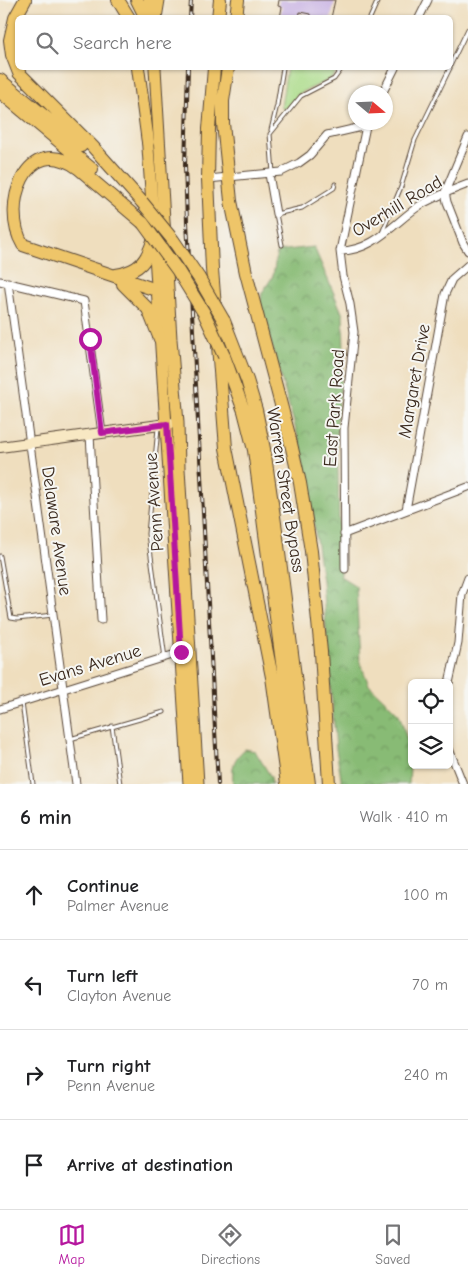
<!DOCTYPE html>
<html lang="en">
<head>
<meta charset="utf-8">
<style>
  body { margin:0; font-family:"Comic Neue",sans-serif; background:#f6f6f6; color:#202124 }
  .controls { position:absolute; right:15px; bottom:15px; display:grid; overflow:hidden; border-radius:8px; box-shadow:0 1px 4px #0004 }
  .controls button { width:45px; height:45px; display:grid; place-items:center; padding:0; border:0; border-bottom:1px solid #e0e0e0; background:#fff; color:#202124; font:25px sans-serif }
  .compass { position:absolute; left:348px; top:85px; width:45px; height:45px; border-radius:50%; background:#fff; box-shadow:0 1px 4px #0004; rotate:109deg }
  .stop { position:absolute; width:15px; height:15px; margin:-11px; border:4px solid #b5179e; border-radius:50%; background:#fff }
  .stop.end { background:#b5179e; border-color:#fff; box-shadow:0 1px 5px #0008 }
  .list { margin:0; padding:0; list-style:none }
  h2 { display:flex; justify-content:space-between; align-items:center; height:65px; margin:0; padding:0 20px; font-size:21px }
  h2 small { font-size:16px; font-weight:400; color:#757577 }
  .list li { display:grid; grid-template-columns:32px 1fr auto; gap:15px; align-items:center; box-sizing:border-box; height:90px; padding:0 20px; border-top:1px solid #e0e0e0 }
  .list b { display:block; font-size:19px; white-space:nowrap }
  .list p { margin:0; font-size:16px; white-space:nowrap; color:#757577 }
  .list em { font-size:16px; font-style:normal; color:#757577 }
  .icon { flex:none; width:28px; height:28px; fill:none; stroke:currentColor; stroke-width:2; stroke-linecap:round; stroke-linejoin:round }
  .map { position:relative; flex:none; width:468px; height:784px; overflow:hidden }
  .search { position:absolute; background:#fff; box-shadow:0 1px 4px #0004; left:15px; right:15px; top:15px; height:55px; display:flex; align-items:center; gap:12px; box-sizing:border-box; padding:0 18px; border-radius:8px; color:#757577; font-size:19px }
  .sheet { height:425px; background:#fff }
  nav { display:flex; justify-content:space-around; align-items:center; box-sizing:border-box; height:70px; border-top:1px solid #e0e0e0; background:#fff; font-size:14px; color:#757577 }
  nav a { display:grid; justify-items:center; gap:2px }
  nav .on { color:#b5179e }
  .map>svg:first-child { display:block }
</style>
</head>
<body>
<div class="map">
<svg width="468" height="784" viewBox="0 0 468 784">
  <defs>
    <pattern id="forest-crowns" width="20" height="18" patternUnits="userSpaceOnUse" patternTransform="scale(1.25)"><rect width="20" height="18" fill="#88bb75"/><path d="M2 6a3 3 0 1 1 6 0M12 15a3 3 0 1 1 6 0" fill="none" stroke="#70985f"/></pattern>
  </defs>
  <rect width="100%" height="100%" fill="#f6f6f2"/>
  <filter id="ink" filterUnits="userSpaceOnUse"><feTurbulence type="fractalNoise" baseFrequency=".02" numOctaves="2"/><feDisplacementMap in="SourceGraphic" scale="10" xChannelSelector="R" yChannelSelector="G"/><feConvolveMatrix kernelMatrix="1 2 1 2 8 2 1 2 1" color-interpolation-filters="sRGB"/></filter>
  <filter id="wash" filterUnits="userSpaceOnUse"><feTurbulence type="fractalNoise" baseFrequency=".0096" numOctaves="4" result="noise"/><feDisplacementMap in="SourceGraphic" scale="20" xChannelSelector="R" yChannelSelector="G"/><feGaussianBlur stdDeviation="1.12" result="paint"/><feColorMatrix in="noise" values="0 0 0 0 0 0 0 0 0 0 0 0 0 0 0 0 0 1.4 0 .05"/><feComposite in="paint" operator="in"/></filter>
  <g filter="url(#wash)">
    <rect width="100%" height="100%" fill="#efdebe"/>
    <path fill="url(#forest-crowns)" stroke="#62724a" d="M314,247L343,315L344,352L337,419L340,576L356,586L360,662L369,685L399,714L411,752L409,784H342L336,749L322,581L305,461L260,305L262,293L273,276L277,251Z
      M245,749L255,751L271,777L272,784H233C232,768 232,760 245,749Z"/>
    <path fill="#abdb89" stroke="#738254" d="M287,68H340L329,80L300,93L285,110L281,107Z"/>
    <g id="blocks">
      <path fill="#c7b0e3" d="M279,0H335L331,18H310V14L300,12L299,18H280L282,7L278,6Z"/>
    </g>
  </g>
  <g filter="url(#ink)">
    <use href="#blocks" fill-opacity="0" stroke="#564536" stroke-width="1"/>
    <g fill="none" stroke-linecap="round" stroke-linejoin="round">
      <defs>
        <path id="lane" d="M370,18L378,0
          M450,66L468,29
          M271,130L277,105L283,68
          M273,173L270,134L301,96L334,79L342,68
          M382,233L401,187L415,140L450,68
          M282,245L276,214L302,208L334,188L335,184
          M158,428L148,534L165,658
          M0,556L11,618L17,619L53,615
          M22,703L33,784
          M112,726L120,784
          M70,739L164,712"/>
        <path id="street" d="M419,18L428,0
          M383,92L395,68
          M468,137L445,192L447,202L463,243L468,251
          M269,174L276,214
          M208,179L281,172L299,163L310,155L327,135L366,126
          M340,251C375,251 395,221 422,204C437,196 452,190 468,184
          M0,281L84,301L102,433
          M8,282L76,784
          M90,435L101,620
          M406,510L445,294L452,279L468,265
          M344,534L468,487
          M345,569L344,428L354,332L350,304L343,276L340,251L366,126L368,122
          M449,683L458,643L462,594L468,578
          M0,709L182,652
          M449,749L463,784"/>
        <path id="secondary" d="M0,447L174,423"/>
        <path id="primary" d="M146,18L149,0
          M156,18L159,0
          M155,68L171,339L178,423L179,469L198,784
          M147,134L153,218
          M154,239L189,784"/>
        <path id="highway" d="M25,0L15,18L10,40L12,55L19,73L93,147L142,202
          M118,0L129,18
          M137,0L146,18
          M218,18L220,0
          M236,18L238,0
          M138,68L148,142
          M214,68L209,129L208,179L212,269L226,448L272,677L287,784
          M228,68L223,101V123L231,201L246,273L289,435L300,483L311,551L321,652L329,784
          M0,80L81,146
          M0,92L92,169
          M143,223L78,168C26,131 0,207 23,245L168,294
          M116,275C140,271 147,261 154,238
          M123,284L148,309L160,339
          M224,321L247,380L256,410L264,449L276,530L309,784
          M224,356L244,411L254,450L298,784"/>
      </defs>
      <use href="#lane" stroke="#564536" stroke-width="5"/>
      <use href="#street" stroke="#564536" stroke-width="9"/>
      <use href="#secondary" stroke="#564536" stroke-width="12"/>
      <use href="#primary" stroke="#564536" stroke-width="13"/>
      <use href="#highway" stroke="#564536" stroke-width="14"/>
      <use href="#lane" stroke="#fff" stroke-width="3"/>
      <use href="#street" stroke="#fff" stroke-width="7"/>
      <use href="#secondary" stroke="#f8e8c3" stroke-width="10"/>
      <use href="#primary" stroke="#eec569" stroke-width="11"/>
      <use href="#highway" stroke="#eec569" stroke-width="12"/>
      <defs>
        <path id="rail" d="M190,18L191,0
          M188,68L185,165L187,222L218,784"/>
      </defs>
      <use href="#rail" stroke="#3b2a1e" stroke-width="4"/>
      <use href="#rail" stroke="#f6f6f2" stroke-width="2" stroke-dasharray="5.5" stroke-linecap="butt"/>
      <defs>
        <path id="highway-bridge" d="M142,202L173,240L199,278L224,321
          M143,223L178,271L204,313L224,356"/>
      </defs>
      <use href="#highway-bridge" stroke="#564536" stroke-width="14" stroke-linecap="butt"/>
      <use href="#highway-bridge" stroke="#eec569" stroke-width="12"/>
    </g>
  </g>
  <g fill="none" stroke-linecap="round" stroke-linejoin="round" filter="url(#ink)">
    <path stroke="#b5179e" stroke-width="6" d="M90,339L102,433L167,424L181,652"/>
  </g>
  <g text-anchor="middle" stroke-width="4" stroke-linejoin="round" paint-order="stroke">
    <g font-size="18" fill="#3b2a1e" stroke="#f6f6f2">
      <text transform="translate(397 206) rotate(-31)" y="6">Overhill Road</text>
      <text transform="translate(414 381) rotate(-80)" y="6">Margaret Drive</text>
      <text transform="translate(334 408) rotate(-86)" y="6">East Park Road</text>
      <text transform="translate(286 490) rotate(81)" y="6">Warren Street Bypass</text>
      <text transform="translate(154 502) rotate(-94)" y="6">Penn Avenue</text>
      <text transform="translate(57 531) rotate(82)" y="6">Delaware Avenue</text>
      <text transform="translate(90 665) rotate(-17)" y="6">Evans Avenue</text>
    </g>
  </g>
</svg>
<div class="controls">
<button><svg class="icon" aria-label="locate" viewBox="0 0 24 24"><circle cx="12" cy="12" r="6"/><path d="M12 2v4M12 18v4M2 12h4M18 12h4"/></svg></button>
<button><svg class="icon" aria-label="layers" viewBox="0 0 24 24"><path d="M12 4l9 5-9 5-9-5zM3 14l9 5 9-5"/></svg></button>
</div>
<svg class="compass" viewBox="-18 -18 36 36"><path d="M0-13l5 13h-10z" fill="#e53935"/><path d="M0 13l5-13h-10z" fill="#757577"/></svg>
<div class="stop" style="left:90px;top:339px"></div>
<div class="stop end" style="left:181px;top:652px"></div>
<div class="search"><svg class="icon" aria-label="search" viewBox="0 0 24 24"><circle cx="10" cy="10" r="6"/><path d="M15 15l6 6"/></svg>Search here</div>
</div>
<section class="sheet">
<h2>6 min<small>Walk · 410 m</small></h2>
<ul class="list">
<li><svg class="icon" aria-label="ahead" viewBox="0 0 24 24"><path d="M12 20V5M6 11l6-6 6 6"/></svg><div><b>Continue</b><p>Palmer Avenue</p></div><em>100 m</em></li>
<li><svg class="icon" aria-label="left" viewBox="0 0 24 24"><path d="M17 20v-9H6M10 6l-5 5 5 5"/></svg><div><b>Turn left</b><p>Clayton Avenue</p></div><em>70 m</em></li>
<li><svg class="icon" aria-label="right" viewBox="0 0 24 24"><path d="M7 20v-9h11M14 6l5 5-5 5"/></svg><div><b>Turn right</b><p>Penn Avenue</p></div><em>240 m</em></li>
<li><svg class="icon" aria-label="arrive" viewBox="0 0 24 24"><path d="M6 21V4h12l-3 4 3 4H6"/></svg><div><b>Arrive at destination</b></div></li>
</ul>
</section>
<nav>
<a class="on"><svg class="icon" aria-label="map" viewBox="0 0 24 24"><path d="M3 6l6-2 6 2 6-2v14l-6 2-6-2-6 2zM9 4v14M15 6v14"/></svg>Map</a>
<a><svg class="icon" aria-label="directions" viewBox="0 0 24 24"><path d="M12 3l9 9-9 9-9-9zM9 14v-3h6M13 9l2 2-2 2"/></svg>Directions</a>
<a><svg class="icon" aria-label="saved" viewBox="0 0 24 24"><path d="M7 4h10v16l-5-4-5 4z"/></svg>Saved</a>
</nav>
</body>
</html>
